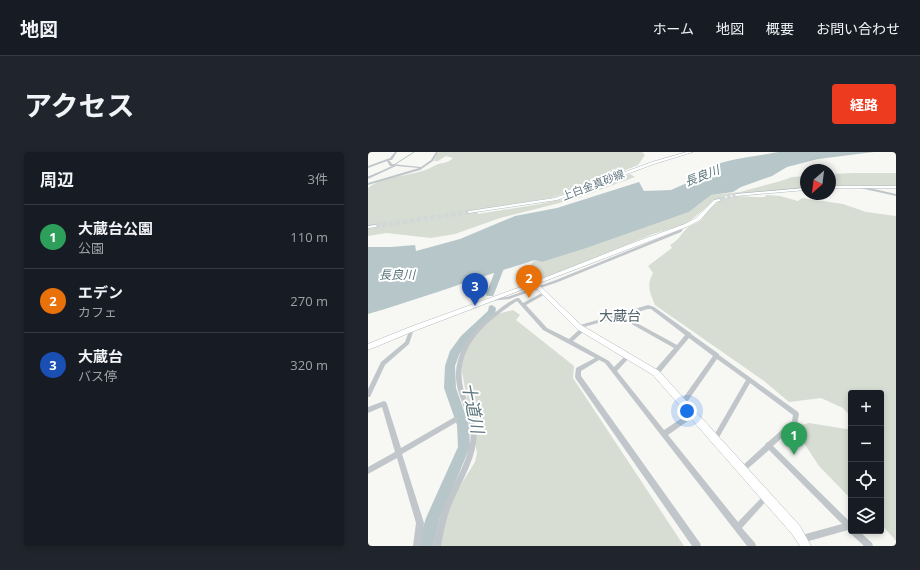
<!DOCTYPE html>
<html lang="ja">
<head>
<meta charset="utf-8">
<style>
  body { margin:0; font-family:"Open Sans","Noto Sans JP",sans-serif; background:#20242c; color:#f1f3f6 }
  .controls { position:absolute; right:12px; bottom:12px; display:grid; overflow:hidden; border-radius:4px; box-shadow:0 2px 6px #0003 }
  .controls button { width:36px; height:36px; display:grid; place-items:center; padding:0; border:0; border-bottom:1px solid #363941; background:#171b24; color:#f1f3f6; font:20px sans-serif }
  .compass { position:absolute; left:432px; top:12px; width:36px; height:36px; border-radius:50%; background:#171b24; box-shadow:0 2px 6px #0003; rotate:208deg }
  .you { position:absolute; left:319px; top:259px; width:14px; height:14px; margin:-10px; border:3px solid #fff; border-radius:50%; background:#1a73e8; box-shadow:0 0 0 6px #1a73e833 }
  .badge { display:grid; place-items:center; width:26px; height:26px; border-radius:50%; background:#ec3b1f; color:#fff; font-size:13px; font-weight:700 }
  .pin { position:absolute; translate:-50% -33px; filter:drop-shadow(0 1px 2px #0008) }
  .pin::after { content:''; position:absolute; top:21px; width:14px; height:12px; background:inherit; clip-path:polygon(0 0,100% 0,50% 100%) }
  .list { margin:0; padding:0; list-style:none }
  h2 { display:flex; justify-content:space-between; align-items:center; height:52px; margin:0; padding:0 16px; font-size:17px }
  h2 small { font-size:13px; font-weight:400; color:#9ea1a6 }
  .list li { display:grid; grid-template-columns:26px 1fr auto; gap:12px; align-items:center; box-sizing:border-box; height:64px; padding:0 16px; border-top:1px solid #363941 }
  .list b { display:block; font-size:15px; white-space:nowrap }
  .list p { margin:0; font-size:13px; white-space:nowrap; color:#9ea1a6 }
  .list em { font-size:13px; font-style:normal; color:#9ea1a6 }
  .icon { flex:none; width:22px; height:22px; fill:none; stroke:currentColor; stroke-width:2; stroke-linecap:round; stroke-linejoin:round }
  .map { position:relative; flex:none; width:528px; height:394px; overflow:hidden; border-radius:4px }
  header { display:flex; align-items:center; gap:24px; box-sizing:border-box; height:56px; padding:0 20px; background:#171b24; border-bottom:1px solid #363941 }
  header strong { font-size:19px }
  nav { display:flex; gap:22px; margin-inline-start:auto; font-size:14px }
  .intro { display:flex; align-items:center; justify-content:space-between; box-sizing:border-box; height:96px; padding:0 24px }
  h1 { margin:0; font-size:28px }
  .button { padding:10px 18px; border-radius:4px; background:#ec3b1f; color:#fff; font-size:14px; font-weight:700 }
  main { display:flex; gap:24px; padding:0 24px }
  aside { flex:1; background:#171b24; border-radius:4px; box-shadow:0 2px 6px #0003 }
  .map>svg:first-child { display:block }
</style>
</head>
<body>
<header>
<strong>地図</strong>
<nav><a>ホーム</a><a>地図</a><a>概要</a><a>お問い合わせ</a></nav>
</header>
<div class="intro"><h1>アクセス</h1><a class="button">経路</a></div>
<main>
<aside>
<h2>周辺<small>3件</small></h2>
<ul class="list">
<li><span class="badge" style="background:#2e9e5b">1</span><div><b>大蔵台公園</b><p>公園</p></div><em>110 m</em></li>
<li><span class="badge" style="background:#e8710a">2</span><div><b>エデン</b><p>カフェ</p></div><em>270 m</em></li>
<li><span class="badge" style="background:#1a4fb4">3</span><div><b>大蔵台</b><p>バス停</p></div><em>320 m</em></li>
</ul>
</aside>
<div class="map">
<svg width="528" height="394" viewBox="0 0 528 394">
  <rect width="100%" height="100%" fill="#f7f7f4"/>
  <path fill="#d7ddd3" d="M72,0H274L277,3L270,13L214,36L183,46L109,59L110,62L172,52L195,47L262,22L267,25L207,47L132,66L87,82L63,86L18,81L0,84V36C15,24 36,25 54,19C59,18 63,15 68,13C75,10 79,12 85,6L78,4L70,9H66L69,1Z
    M487,21H528V34H462V22Z
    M438,24V36L363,43C339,48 333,65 312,74C303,77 294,79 285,82C244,99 202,116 160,132L161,128L155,127L153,123L167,108L174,110L321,60L343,43L372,40L413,29L424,25Z
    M398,43L412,44L430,49L434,46L475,52L498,60L528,64V389L513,372V241H483V265L475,256L453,246L421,250L396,229L287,153C282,140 278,134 285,121L280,114L304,96L302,93C313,87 313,80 322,74C325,72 330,71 333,68C335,67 336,63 338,61C343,55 351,48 358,46C370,42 384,46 397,45Z
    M145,158L152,163L148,168L206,214L205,226L316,394H65L74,363L107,310L109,301L92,209L101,188L129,162Z
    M441,271L478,277L483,276V347L451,314L430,282L433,273Z"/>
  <path fill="#b6c6c9" d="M410,0H506L450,7L419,15L404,24L373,35L365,40L343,43L321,60L218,96L174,110L167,108C111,125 56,146 0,162V95H23L47,93L48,99L92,87L147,64L189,56L271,30L276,39L303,38L346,19L332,20L347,17L341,15C363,6 386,5 410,0Z"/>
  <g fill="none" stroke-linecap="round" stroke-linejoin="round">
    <path stroke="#b6c6c9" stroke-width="1" d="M26,13L46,0
      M0,25L10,21"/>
    <path fill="#b6c6c9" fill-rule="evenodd" d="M133,104H139L140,106L126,142L125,144H119L118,142Z
      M124,153L128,156L127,162L99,190L91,203L87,214L88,236L101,273L102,295L72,366L65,394H49L58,366L90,295L89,273L76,236L77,214L82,199L93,184L120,159L121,154Z"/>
    <path stroke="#d2d7d7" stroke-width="3.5" stroke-dasharray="3.5 2" stroke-linecap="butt" d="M354,47L368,43"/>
    <path stroke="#d2d7d7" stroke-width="4.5" stroke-dasharray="4.5 2.5" stroke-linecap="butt" d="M351,48L357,46
      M7,74L101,60"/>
    <defs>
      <path id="secondary" d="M319,0H325L286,12L189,48L101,61L99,60L101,59L187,46L284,10Z
        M462,34H528V36H462Z
        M438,36V38L368,44L366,43L368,42Z
        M351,47L353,48L352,49L348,50L332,68L321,74L46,179L0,198V192L42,175L161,132L262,92L317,72L328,66L346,48Z
        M7,73L9,74V75L0,76V74Z
        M171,134L173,135L213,173L291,219L432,374L443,394H432L424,382L285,223L209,177L168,136Z"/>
    </defs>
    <use href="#secondary" stroke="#b2babe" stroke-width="1"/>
    <path fill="#c0c6c9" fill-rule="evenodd" d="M27,0H29L24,8H21L24,12L53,15L63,8L68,0H70L65,9L52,18L0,33V31L51,16L28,14L0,27V25L24,14H22L19,9L0,16V14L22,6Z
      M493,34L528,42V44L492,36V35Z
      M313,74L316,75L313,80L190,130L141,147L123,149L121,148L123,147L139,145L188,128L311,78Z
      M176,140H177L179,141L158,153L179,176L201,187L213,176H209V174L280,153L286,155L321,180L323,181V182L351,202V203L430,260L431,262L429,272L405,294L483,371V379H491L504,391L505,394H496L483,382L482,379L480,378L434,391L431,390L430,387L431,384L434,383L474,372L401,298L377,319L375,320L373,319L372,317L373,315L397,293L398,291L400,290L424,269L425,263L382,231L349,289L347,290L345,289L344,287L345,285L378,228L349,207L317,253L315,254L313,253L312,251L313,249L345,204L321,186L290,223H286L285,221L286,219L306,196L251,165L216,175L217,177V178L205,189L241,209L246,215L258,203H262L263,204L262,205L249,219L296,278L323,260L325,259L327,260L328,262L327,264L300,283L370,370L396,343L398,341L402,345L400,347L374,376L387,391L388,394H379L237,211L231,208L213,219V224L332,391L333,394H324L208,227L207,225L208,216L227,206L175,178L149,149C118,169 84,197 96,239C101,256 111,272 108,291C105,311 94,329 86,347C79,362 76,378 73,394H65C69,376 73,359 81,342C89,325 99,309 102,291C105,272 95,256 90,238C81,205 103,178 129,159C135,154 142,149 149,146H151L155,151ZM280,157H283L317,183L309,193L256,164Z
      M44,175L46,177L41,192L17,213L2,245H0V237L13,210L37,190L42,177Z
      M16,249L18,250L19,252L33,296L85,266L87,265L89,266L90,268L89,270L34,302L56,371L53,394H45L48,371L29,306L0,322V315L27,300L14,255L0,261V255Z"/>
    <use href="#secondary" fill="#fff" fill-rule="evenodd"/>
  </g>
  <g text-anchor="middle" stroke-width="4" stroke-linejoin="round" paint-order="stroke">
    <g font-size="11" fill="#617681" stroke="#fff">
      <text transform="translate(225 33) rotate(-21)" y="4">上白金真砂線</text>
    </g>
    <g font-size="12" font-style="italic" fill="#5b767c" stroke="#fff">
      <text transform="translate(334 24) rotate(-21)" y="4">長良川</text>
      <text x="29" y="127">長良川</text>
    </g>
    <g font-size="14" fill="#53636b" stroke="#fff">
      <text x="252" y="169">大蔵台</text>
    </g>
    <g font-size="17" font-style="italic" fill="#5b767c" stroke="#fff">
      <text transform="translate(105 256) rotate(79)" y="6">十道川</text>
    </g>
  </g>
</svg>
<div class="controls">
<button>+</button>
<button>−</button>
<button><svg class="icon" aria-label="locate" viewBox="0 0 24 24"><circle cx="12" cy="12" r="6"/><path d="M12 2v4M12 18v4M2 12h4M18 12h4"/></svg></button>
<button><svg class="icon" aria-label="layers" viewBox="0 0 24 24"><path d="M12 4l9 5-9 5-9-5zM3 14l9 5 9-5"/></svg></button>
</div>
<svg class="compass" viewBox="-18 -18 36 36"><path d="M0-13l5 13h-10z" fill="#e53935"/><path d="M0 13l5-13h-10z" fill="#9ea1a6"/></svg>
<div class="you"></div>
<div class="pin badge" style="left:426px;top:303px;background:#2e9e5b">1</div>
<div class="pin badge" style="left:161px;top:146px;background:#e8710a">2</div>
<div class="pin badge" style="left:107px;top:154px;background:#1a4fb4">3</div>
</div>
</main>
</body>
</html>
